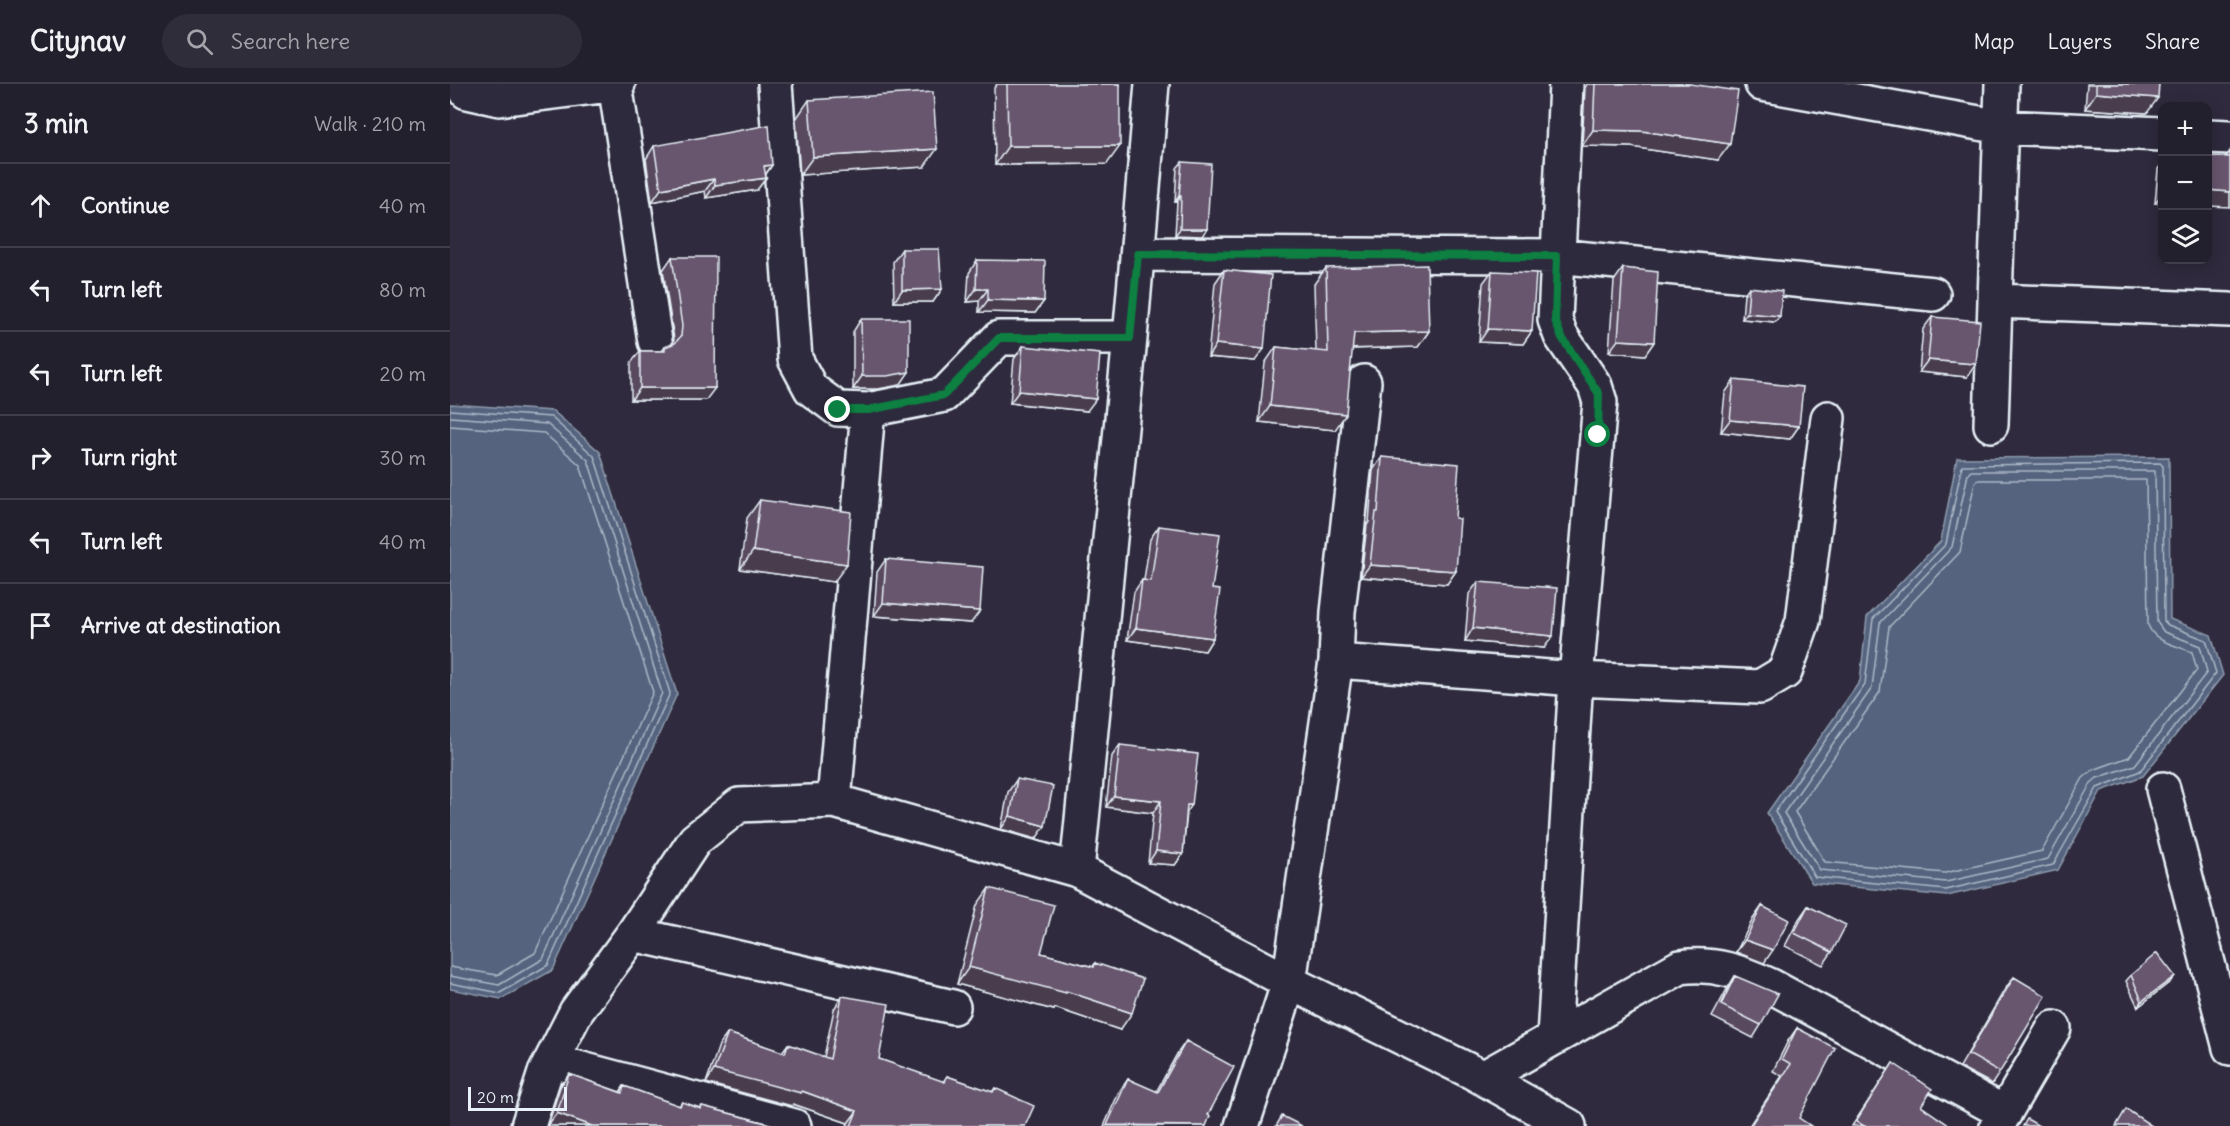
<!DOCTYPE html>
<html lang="en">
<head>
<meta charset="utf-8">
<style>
  body { margin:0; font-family:Delius,sans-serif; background:#2f2d3a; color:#f1f3f6 }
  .controls { position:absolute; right:18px; top:18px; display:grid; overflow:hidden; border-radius:12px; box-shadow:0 3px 15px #0003 }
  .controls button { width:54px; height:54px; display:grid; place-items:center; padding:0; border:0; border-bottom:2px solid #403e4a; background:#23202e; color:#f1f3f6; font:30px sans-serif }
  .scale { position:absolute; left:18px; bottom:15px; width:99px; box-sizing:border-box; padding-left:6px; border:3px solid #e8f1f8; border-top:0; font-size:16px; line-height:21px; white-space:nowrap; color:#e8f1f8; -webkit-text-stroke:4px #2f2a3d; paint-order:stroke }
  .stop { position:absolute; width:18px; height:18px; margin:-14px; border:4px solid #0b8043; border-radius:50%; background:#fff }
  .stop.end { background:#0b8043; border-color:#fff; box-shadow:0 2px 6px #0008 }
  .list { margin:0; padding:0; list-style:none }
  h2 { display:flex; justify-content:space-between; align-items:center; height:78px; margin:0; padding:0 24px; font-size:26px }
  h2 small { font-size:20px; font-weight:400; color:#a3a3aa }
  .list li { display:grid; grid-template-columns:39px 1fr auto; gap:18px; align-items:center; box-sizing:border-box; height:84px; padding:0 24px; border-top:2px solid #403e4a }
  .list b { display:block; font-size:22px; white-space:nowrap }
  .list em { font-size:20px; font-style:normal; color:#a3a3aa }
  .icon { flex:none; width:33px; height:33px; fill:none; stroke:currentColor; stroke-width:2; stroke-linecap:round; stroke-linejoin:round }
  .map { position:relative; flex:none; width:1780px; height:1042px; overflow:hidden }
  header { display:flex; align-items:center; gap:36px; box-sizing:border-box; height:84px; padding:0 30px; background:#23202e; border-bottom:2px solid #403e4a }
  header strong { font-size:28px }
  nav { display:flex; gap:33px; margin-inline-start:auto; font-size:21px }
  .search { width:420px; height:54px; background:#2f2d3a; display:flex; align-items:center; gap:15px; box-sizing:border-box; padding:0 21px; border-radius:33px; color:#a3a3aa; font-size:22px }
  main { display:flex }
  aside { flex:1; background:#23202e }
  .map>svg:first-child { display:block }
</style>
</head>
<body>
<header>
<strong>Citynav</strong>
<div class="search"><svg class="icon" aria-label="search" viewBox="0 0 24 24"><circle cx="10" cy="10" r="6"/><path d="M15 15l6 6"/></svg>Search here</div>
<nav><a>Map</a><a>Layers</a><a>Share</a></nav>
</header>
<main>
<aside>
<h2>3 min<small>Walk · 210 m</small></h2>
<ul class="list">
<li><svg class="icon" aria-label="ahead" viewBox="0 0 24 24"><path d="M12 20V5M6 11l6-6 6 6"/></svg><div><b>Continue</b></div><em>40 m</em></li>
<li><svg class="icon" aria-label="left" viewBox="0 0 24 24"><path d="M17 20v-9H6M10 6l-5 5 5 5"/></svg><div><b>Turn left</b></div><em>80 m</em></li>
<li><svg class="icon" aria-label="left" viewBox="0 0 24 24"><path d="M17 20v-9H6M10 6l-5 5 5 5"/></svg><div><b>Turn left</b></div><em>20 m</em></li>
<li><svg class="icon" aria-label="right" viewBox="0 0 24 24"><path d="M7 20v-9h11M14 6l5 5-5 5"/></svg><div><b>Turn right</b></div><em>30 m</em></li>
<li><svg class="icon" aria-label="left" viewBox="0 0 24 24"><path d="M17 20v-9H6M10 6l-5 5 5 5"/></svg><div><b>Turn left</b></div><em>40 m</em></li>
<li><svg class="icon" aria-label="arrive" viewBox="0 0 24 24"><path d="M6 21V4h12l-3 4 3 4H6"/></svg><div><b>Arrive at destination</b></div></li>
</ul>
</aside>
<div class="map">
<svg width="1780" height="1042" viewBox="0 0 1780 1042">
  <rect width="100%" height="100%" fill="#2f2a3d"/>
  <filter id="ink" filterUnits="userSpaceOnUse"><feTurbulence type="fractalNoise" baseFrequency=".0167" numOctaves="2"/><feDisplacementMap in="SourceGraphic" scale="12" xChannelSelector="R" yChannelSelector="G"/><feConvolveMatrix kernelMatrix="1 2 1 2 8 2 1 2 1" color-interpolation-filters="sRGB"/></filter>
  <g filter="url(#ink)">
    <path fill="#54637e" stroke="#8f9caf" stroke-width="1.5" d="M0,320L103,327L150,368L227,610L103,886L51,915L0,905Z
      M1719,373L1720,535L1761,551L1773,591L1693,692L1651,707L1608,786L1497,812L1362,799L1317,729L1410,597L1417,533L1491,457L1507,374Z"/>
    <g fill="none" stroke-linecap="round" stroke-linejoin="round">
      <path stroke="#adb8c7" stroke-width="1.5" d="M0,326L101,333L144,372L220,609L98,881L50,909L0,899
        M0,333L97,340L138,376L212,609L93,875L49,901L0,892
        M0,342L94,349L130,381L203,608L85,869L47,891L0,883
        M1710,379L1713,382L1714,537L1718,541L1756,556L1766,589L1690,687L1647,704L1603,781L1496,806L1365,793L1325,728L1415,600L1423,535L1496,460L1512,381Z
        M1521,387H1705L1707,538L1714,548L1750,562L1757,588L1685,681L1647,694L1641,699L1598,775L1496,798L1370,786L1334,729L1422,604L1430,539L1502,463L1518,390Z
        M1528,396H1696L1698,541C1705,559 1726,561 1742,568L1747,586L1679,673L1643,686L1633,694L1592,767L1495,789L1375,778L1345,728L1430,608L1439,543L1510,468L1525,398Z"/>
      <defs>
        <path id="minor" d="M13,0L17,8L49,15L168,0
          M165,0L205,257
          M325,0L345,275L361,305L388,325L418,326L494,311L549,254H680
          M702,0L680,254L627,786L839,898L1024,989L1119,1042
          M1312,0L1551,43L1712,50
          M1758,52L1780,53
          M688,170L1107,172L1483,210
          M1546,217L1780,226
          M418,326L384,717L627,786
          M1541,341L1552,0
          M886,577L1126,595L1310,603L1335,588L1353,537L1378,334
          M1713,705L1780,964
          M183,850L503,923
          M1104,953L1126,595L1150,318L1145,302L1111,252L1105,236L1116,0
          M102,977L344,1042
          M1033,994L1230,883C1264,878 1291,888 1321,902L1555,1029
          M78,1042L95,989L126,928L183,850L245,756L289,721L384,717
          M792,1042L839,898L886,577L888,528L914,298
          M1547,1042L1604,944"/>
      </defs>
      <use href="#minor" stroke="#e8f1f8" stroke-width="38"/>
      <use href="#minor" stroke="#2f2a3d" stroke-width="33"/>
    </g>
    <path fill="#59495f" stroke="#e8f1f8" stroke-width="1.5" d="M547,0H670L657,80L545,81L544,4Z
      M1137,0H1240L1268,76L1181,63L1132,62L1135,4Z
      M1637,0H1709L1697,29L1635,25Z
      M359,16L474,83L350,91L346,35Z
      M204,62L322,81L316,90V94L307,106L256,114L255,107L202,118L196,75Z
      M1780,67V123L1776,73Z
      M732,78L752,152L725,151L727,118H725L727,84Z
      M1713,78V120L1705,119L1708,85Z
      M452,165L492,205L483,218H444L443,178Z
      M222,173L256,316H181V279L190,267H212L215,263L223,260L224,255L213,186Z
      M527,176L594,217L585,229L529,228V217L517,218L519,189Z
      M876,184L979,247L968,263L902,265L885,346L809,338L815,279L826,263L866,267L864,200Z
      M1173,184L1204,258L1195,271L1159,268L1164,197Z
      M774,186L805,277L758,273L765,199Z
      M1042,187L1082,247L1073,260L1029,258L1033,199Z
      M1299,203L1325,238L1292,235L1294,210Z
      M1482,233L1517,293L1469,288L1473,245Z
      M411,235L450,301L428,305H403V248Z
      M573,262L637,327L560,319L564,275Z
      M1284,296L1349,342L1340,355L1271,348L1275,309Z
      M932,373L1005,434L1006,487L997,500L911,493L917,441L919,438L923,386Z
      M310,416L384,498L290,485L297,434Z
      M709,442L762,505L763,554L755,567L677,556L684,508L692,496H694L700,455Z
      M436,475L521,539L424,532L427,488Z
      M1028,498L1094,564L1015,557L1019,510Z
      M670,661L737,728L733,770L725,781L698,779L703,729L656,723L662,672Z
      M567,695L586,755L551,745L558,708Z
      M539,804L591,869L643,883L645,879L670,946L605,924L604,926L507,900L527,821Z
      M1312,822L1314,879L1286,868L1303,835Z
      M1358,822L1382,868L1373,881L1335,862L1349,835Z
      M1681,891L1720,898L1688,923L1676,897Z
      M1285,892L1311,941L1303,954L1262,933L1277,905Z
      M1564,893L1550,988L1542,1000L1510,983L1555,905Z
      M392,912L429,975L493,998L497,992L542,1008L545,1004L575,1042H397L398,1039L343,1020L342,1022L256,999L269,961L278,949L332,968L338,960L374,973L384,925Z
      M1347,944L1349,1034L1299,1042L1332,992L1323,987L1338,957Z
      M736,957L758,1031L756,1042H654L669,1008L678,995L706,1008L727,970Z
      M1443,979L1471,1022L1500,1042H1402Z
      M119,990L170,1008L174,1002L229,1022L232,1018L250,1024L252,1022L327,1042H100L98,1041L110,1003Z"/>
    <path fill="#483c4d" stroke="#e8f1f8" stroke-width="1.5" d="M1646,9L1708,14L1697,29L1635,25Z
      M1143,46L1192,47L1280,60L1268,76L1181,63L1132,62Z
      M558,62H670L657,80L545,81Z
      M487,65L474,83L350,91L363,73Z
      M322,81L313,94L314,82Z
      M316,94L307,106L256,114L265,101Z
      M264,95L255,107L202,118L211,105Z
      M1758,106L1780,108V123L1758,122Z
      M1713,109V120L1705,119Z
      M729,112H731L727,118H725Z
      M730,145H757L752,152L725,151Z
      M492,205L483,218H444L452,206Z
      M526,205H538L529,217L517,218Z
      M538,216L594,217L585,229L529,228Z
      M1297,229L1330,232L1325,238L1292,235Z
      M1038,245L1082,247L1073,260L1029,258Z
      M979,247L968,263L893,265L904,249Z
      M1168,256L1204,258L1195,271L1159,268Z
      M766,260L814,265L805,277L758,273Z
      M1478,276L1526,280L1517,293L1469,288Z
      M459,288L450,301L428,305H403L412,292Z
      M190,304H265L256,316H181Z
      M569,307L646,315L637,327L560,319Z
      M820,322L896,330L885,346L809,338Z
      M1280,336L1349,342L1340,355L1271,348Z
      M303,467L397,480L384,498L290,485Z
      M920,481L1006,487L997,500L911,493Z
      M433,519L530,527L521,539L424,532Z
      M686,544L763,554L755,567L677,556Z
      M1023,544L1103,552L1094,564L1015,557Z
      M664,712L711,717L703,729L656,723Z
      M737,721H742L734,732Z
      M560,732L595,742L586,755L551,745Z
      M706,767L733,770L725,781L698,779Z
      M1295,856L1323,866L1314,879L1286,868Z
      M519,883L616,907L682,929L670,946L605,924L604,926L507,900Z
      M1725,892L1720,898L1688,923L1692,917Z
      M264,986L352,1007L407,1027L398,1039L343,1020L342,1022L256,999Z
      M107,1029L142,1042H100L98,1041Z"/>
    <path fill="#67556e" stroke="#e8f1f8" stroke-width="1.5" d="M557,0H670V62H558Z
      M1145,0H1240L1288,7L1280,60L1192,47L1143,46Z
      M1646,0H1709L1708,14L1646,9Z
      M483,8L487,65L363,73L359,16Z
      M319,41L322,81L314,82L316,94L265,101L264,95L211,105L204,62Z
      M1758,72L1780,73V108L1758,106Z
      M732,78L761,80L757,145H730L731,112H729Z
      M452,165H489L492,205L452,206Z
      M222,173H266L265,304H190V267H215V263L225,259L231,252L232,242Z
      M527,176L595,177L594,217L538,216V205H526Z
      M977,181L979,247L904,249L896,330L820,322L826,263L878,268L876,184Z
      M1173,184L1208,188L1204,258L1168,256Z
      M774,186L821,191L814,265L766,260Z
      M1042,187L1086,189L1082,247L1038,245Z
      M1299,203L1332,207L1330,232L1297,229Z
      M1482,233L1530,237L1526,280L1478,276Z
      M411,235H459V288L437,292H412Z
      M573,262L650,270L646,315L569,307Z
      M1284,296L1353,303L1349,342L1280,336Z
      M932,373L1009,380L1005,434L1010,435L1006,487L920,481L926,428H928Z
      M310,416L401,428L397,480L303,467Z
      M709,442L770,450L762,505L770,506L763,554L686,544L692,496L701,497Z
      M436,475L533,483L530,527L433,519Z
      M1028,498L1107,504L1103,552L1023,544Z
      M670,661L748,670L742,721H737L733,770L706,767L711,717L664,712Z
      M567,695L603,702L595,742L560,732Z
      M539,804L604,821L591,869L644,883L645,879L693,895L682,929L616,907V909L519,883Z
      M1312,822L1339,836L1323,866L1295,856Z
      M1358,822L1396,841L1382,868L1344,849Z
      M1707,869L1725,892L1692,917L1681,891Z
      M1285,892L1328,910L1311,941L1271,921Z
      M1564,893L1596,912L1550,988L1518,970Z
      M392,912L439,920L429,975L495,998L497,992L543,1008L545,1004L584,1022L575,1042H401L407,1027L352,1007L351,1009L264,986L278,949L335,969L338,960L380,975Z
      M1347,944L1385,964L1349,1034L1361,1042H1300L1341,980L1332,975Z
      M736,957L784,983L758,1031L760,1032L756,1042L657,1041L678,995L708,1008Z
      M1443,979L1482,1005L1471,1022L1500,1042H1414L1406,1037Z
      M119,990L172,1009L174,1002L230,1022L232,1018L251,1025L252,1022L327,1042H142L107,1029Z
      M1676,1025L1702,1042H1666Z
      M832,1032L852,1042H826Z
      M1577,1035L1589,1042H1573Z"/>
  </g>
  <g fill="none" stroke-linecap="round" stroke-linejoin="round" filter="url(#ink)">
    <path stroke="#0b8043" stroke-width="8" d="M388,326H418L494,311L549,254H680L688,170L1107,172L1105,236L1111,252L1149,310L1148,351"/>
  </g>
</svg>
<div class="controls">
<button>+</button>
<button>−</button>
<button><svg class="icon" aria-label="layers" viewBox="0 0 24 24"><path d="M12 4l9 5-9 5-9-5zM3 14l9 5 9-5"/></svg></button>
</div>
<div class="scale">20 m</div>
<div class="stop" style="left:1148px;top:351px"></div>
<div class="stop end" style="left:388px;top:326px"></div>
</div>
</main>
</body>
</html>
